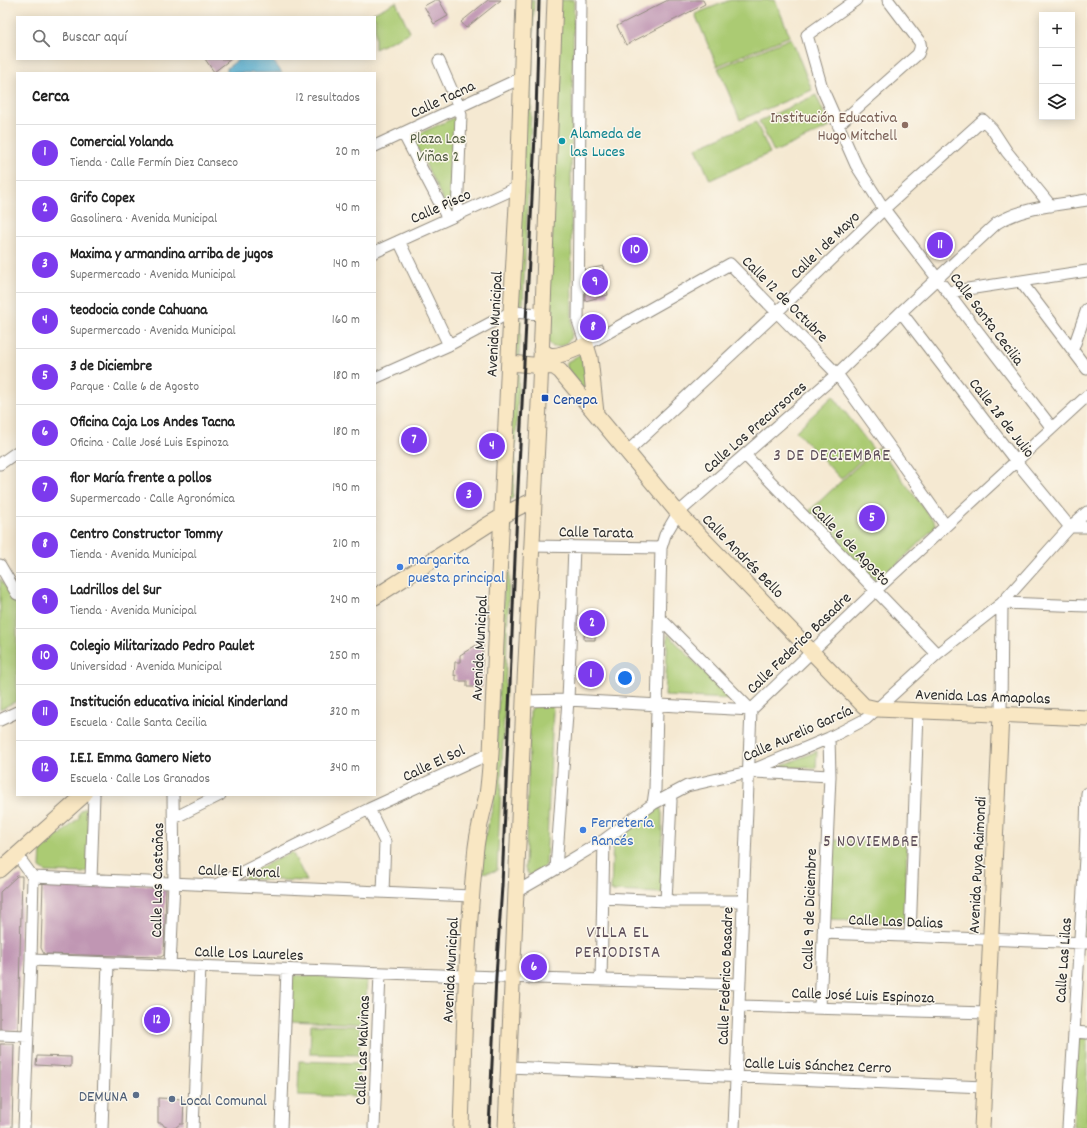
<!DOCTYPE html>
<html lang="es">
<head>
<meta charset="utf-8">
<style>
  body { margin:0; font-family:Dekko,sans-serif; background:#f6f6f6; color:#222 }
  .controls { position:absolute; right:12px; top:12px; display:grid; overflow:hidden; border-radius:0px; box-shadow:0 2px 10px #0003 }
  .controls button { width:36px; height:36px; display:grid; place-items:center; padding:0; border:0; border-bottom:1px solid #e0e0e0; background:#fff; color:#222; font:20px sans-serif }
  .you { position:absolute; left:625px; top:678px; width:14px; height:14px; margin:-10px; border:3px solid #fff; border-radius:50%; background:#1a73e8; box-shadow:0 0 0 6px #1a73e833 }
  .badge { display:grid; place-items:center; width:26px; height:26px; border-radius:50%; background:#7c3aed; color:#fff; font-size:13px; font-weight:700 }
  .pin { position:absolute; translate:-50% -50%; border:2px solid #fff; box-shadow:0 1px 4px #0006 }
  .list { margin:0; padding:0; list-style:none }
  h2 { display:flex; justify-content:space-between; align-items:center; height:52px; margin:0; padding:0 16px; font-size:17px }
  h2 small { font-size:13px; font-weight:400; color:#767676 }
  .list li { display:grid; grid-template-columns:26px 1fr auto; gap:12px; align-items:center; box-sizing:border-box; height:56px; padding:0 16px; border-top:1px solid #e0e0e0 }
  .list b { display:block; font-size:15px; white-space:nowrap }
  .list p { margin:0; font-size:13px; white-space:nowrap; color:#767676 }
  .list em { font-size:13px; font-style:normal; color:#767676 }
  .icon { flex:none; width:22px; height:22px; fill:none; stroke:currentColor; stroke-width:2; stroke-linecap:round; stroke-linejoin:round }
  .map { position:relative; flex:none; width:1087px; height:1128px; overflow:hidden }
  .search { position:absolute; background:#fff; box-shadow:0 2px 10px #0003; left:16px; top:16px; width:360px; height:44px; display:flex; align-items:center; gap:10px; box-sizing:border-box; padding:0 14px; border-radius:0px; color:#767676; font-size:15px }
  .panel { position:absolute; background:#fff; box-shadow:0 2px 10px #0003; left:16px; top:72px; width:360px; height:724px; border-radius:0px }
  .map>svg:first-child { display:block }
</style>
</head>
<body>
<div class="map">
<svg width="1087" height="1128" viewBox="0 0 1087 1128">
  <rect width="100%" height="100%" fill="#fbf7ec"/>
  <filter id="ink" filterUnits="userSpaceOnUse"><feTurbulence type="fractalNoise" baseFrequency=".025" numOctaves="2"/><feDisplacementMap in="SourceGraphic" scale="8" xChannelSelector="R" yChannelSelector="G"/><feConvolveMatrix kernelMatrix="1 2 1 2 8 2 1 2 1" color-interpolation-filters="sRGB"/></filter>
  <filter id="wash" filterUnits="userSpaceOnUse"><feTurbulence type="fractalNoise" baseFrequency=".012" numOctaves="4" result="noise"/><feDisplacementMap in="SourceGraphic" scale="16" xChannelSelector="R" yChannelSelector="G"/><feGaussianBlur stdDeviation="0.9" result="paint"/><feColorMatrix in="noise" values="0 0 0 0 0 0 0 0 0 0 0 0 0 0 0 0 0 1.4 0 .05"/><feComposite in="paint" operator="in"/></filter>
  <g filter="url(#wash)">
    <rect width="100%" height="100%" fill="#f5e9d2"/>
    <path fill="#abcb73" stroke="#6b7b4f" d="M529,0H534L530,146L523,304L517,305Z
      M559,0H574L571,175L572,335C568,343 563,347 553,347L547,341Z
      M730,0H775L790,36L717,66L695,14Z
      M396,2L410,32L375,49V17H366Z
      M791,38L812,90L740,120L718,68Z
      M816,95L830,127L774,152L759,121Z
      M458,116L455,212H449L412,137Z
      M756,122L770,153L710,180L696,148Z
      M517,320H521L519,357L515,356Z
      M579,355H582L588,392L586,393L567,368V362Z
      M514,373H519L513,498L507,501Z
      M833,396L873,449L841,479L796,431Z
      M878,447L935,523V527L878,583L807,513Z
      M511,524L505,699L497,871L479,873L483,843L493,806L507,526Z
      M0,578L17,606V701L0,709Z
      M668,634L730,699L665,696Z
      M535,706H552L553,710L546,865L538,873L529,875L525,869L530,712L532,708Z
      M817,751L816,768L779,767Z
      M660,806L662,814V893L611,891L613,838Z
      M85,808L89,810L88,871L83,873L46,872L40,868L41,848L58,833L60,835L79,818V813L83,809Z
      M830,840L907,843L905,923L828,920Z
      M292,852L307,881L246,879L243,876Z
      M291,975L367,978L365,1024L289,1021Z
      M311,1025L360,1026L359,1055L310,1054Z
      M1077,1037H1087V1128L1073,1127Z
      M299,1061L359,1063L358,1097L298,1095Z"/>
    <path fill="#59b4d7" stroke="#427081" d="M239,59H272L282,73H227V68Z"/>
    <g id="blocks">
      <path fill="#c096b3" d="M435,0H439L448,16L434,24L424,6Z
        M488,0H501L466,28L461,22Z
        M668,0H703L705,4L626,45L617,26Z
        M205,59H231L214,72Z
        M603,266L608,295L585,301V270Z
        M597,322L601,330L591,336L586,335L585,325Z
        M585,611L596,612L595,640H584Z
        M483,641L482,687H467V681H456V675L454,676L455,662H460V655Z
        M17,876H22L18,1030L0,1033V892Z
        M43,882L166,886L164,955L161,957L44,954L41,948Z
        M0,1044H14L12,1128H0Z
        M37,1056L71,1057V1067L36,1065Z
        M158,1098L184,1099L183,1124H180L175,1128H169L164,1126L162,1123H158Z"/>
    </g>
  </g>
  <g filter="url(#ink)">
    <use href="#blocks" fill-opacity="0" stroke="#908a7e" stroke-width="1"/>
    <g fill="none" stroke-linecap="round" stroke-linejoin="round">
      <defs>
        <path id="street" d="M581,0L578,321L586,345L730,264L837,374L887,443L945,525
          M856,0L807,35L822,88L856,165L884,209L1052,428
          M439,61L459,107L461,115L457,215
          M838,125L918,54C920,49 922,45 919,41L888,0
          M403,133L448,219
          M375,146L521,78
          M399,241L449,345
          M375,252L518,187
          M1021,282L1087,369
          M948,292L1087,271
          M901,312L1015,460L1070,527H1087
          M1073,349L1087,309
          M375,378L449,345L511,312L542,314
          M627,452L777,312L884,209L983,120L992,129L1007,152L1051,206
          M745,455L937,654
          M0,464L17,452
          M531,546L661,548
          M0,565L17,594
          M1002,603L1087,606
          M659,617L751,710
          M524,701L568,700L751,710
          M1001,714L1002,603
          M0,720L17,712
          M753,772L830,776
          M653,804L655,790L661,548L665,535L678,513L837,374L901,312L997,223C1024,207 1056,205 1087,200
          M369,809L385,842L383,892
          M174,818L220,795
          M17,855L33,877
          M556,869L568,700L574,547
          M33,877L471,896
          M91,879L94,795
          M218,884L369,809L491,753
          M516,892L556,869L604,840L653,804L687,786L748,772L829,738L866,719L937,654L1002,603L1070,527L1087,512
          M603,898L666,901H743
          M666,901L671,801L670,795
          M823,933L1087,943
          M910,937L918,711
          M31,960L467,976L739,984
          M170,965L174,883L173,795
          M601,980L604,840
          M739,1006L987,1013
          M820,1008L830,776L829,738
          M1074,1032L1087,1033
          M0,1035L28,1036
          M508,1067L984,1087
          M24,1128L31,960L33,877
          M102,1128L108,963
          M193,1128L200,966
          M281,1128L287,970
          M374,1128L380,973
          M734,1128L751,710L875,591L1087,396
          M1068,1128L1085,858L1087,793"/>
        <path id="secondary" d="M541,350C543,351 546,354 549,355C559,358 577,348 586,345L590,358L596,413
          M510,363L554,367L560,371L678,513L864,706L877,709L1087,718
          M375,597L489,524L517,508L534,500
          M0,870L84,795
          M461,1128C464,1038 466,948 475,858C476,836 482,816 487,795C489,781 490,767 491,753L511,312L518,187L524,0
          M506,1128L524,701L540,384L555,0
          M982,1128L1001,714"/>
      </defs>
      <use href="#street" stroke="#908a7e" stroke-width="13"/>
      <use href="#secondary" stroke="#908a7e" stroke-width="17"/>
      <use href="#street" stroke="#fff" stroke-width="11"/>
      <use href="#secondary" stroke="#f9e7c3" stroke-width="15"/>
      <path stroke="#2b2b2b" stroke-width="3" d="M489,1128L496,977L502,886L517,508L536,115L539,0"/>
    </g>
  </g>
  <circle fill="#8d6e63" stroke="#fbf7ec" stroke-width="1.5" cx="905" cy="125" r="4"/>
  <circle fill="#0f9aa8" stroke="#fbf7ec" stroke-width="1.5" cx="562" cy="141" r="4"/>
  <rect fill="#1a4fb4" stroke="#fbf7ec" stroke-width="1.5" x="541" y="394" width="8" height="8" rx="2"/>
  <g fill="#3f7fe0" stroke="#fbf7ec" stroke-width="1.5">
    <circle cx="400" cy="567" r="4"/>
    <circle cx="583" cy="830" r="4"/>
  </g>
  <g fill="#5c6f8a" stroke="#fbf7ec" stroke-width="1.5">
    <circle cx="136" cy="1095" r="4"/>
    <circle cx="172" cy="1099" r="4"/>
  </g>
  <g text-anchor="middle" stroke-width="3" stroke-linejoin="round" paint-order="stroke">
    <g font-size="16" fill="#2b2b2b" stroke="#fbf7ec">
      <text transform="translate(442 98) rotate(-25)" y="6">Calle Tacna</text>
      <text transform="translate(440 205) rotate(-24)" y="6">Calle Pisco</text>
      <text transform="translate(824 244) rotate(-44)" y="6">Calle 1 de Mayo</text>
      <text transform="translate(786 298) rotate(45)" y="6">Calle 12 de Octubre</text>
      <text transform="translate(988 318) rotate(53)" y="6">Calle Santa Cecilia</text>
      <text transform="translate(493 324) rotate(-87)" y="6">Avenida Municipal</text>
      <text transform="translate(1003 417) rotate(52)" y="6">Calle 28 de Julio</text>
      <text transform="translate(754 426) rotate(-41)" y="6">Calle Los Precursores</text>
      <text transform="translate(596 531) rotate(1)" y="6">Calle Tarata</text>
      <text transform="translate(852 544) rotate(46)" y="6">Calle 6 de Agosto</text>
      <text transform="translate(744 555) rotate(46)" y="6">Calle Andrés Bello</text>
      <text transform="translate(798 642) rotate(-44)" y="6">Calle Federico Basadre</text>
      <text transform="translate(478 648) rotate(-87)" y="6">Avenida Municipal</text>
      <text transform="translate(983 695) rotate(2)" y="6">Avenida Las Amapolas</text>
      <text transform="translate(797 732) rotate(-24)" y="6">Calle Aurelio García</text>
      <text transform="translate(433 762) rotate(-25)" y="6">Calle El Sol</text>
      <text transform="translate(976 865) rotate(-87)" y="6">Avenida Puya Raimondi</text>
      <text transform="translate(239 870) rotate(2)" y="6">Calle El Moral</text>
      <text transform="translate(156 880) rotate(-89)" y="6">Calle Las Castañas</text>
      <text transform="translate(808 909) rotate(-88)" y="6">Calle 9 de Diciembre</text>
      <text transform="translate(896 920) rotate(2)" y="6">Calle Las Dalias</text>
      <text transform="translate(249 952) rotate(2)" y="6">Calle Los Laureles</text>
      <text transform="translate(1062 960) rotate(-86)" y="6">Calle Las Lilas</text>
      <text transform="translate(449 970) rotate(-87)" y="6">Avenida Municipal</text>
      <text transform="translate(724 976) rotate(-88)" y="6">Calle Federico Basadre</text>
      <text transform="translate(863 994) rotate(2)" y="6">Calle José Luis Espinoza</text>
      <text transform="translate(361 1050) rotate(-88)" y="6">Calle Las Malvinas</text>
      <text transform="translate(818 1064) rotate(2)" y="6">Calle Luis Sánchez Cerro</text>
    </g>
    <g font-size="16" fill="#785e54" stroke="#fbf7ec" text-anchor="end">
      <text x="897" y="122">Institución Educativa<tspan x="897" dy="18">Hugo Mitchell</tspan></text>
    </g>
    <g font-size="16" fill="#0d838f" stroke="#fbf7ec" text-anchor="start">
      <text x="570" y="138">Alameda de<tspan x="570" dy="18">las Luces</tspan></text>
    </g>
    <g font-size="16" fill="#515b41" stroke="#fbf7ec">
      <text x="438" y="143">Plaza Las<tspan x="438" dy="18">Viñas 2</tspan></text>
    </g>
    <g font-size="16" fill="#164399" stroke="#fbf7ec" text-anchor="start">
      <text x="553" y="404">Cenepa</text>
    </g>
    <g font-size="16" fill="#366cbe" stroke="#fbf7ec" text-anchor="start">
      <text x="408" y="564">margarita<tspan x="408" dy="18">puesta principal</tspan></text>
      <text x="591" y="827">Ferretería<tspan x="591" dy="18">Rancés</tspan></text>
    </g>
    <g font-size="16" fill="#4e5e75" stroke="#fbf7ec" text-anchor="end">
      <text x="128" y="1101">DEMUNA</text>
      <text x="180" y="1105" text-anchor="start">Local Comunal</text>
    </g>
    <g font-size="17" letter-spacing="1" fill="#5f505b" stroke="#fbf7ec">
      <text x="832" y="460">3 DE DECIEMBRE</text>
      <text x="871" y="846">5 NOVIEMBRE</text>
      <text x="618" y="937">VILLA EL<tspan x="618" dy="20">PERIODISTA</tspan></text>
    </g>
  </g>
</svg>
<div class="controls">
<button>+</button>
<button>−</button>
<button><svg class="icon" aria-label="layers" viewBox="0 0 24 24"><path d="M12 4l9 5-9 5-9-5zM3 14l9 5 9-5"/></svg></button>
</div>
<div class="you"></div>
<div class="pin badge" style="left:591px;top:674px">1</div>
<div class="pin badge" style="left:592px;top:623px">2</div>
<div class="pin badge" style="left:469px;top:495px">3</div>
<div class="pin badge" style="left:492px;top:446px">4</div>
<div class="pin badge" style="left:872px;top:518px">5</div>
<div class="pin badge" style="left:534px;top:967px">6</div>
<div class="pin badge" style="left:414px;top:440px">7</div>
<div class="pin badge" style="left:593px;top:327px">8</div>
<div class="pin badge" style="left:595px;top:282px">9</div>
<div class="pin badge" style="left:635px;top:250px">10</div>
<div class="pin badge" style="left:940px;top:245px">11</div>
<div class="pin badge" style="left:157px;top:1020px">12</div>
<div class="search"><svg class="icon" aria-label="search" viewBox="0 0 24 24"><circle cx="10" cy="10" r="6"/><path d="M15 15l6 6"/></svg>Buscar aquí</div>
<section class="panel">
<h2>Cerca<small>12 resultados</small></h2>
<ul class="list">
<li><span class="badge">1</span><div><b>Comercial Yolanda</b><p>Tienda · Calle Fermín Diez Canseco</p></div><em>20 m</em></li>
<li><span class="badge">2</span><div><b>Grifo Copex</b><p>Gasolinera · Avenida Municipal</p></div><em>40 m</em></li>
<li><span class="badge">3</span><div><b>Maxima y armandina arriba de jugos</b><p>Supermercado · Avenida Municipal</p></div><em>140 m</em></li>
<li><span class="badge">4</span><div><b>teodocia conde Cahuana</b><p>Supermercado · Avenida Municipal</p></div><em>160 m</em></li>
<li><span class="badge">5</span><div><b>3 de Diciembre</b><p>Parque · Calle 6 de Agosto</p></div><em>180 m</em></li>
<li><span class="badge">6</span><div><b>Oficina Caja Los Andes Tacna</b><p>Oficina · Calle José Luis Espinoza</p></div><em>180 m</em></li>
<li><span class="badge">7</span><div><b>flor María frente a pollos</b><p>Supermercado · Calle Agronómica</p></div><em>190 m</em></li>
<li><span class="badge">8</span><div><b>Centro Constructor Tommy</b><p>Tienda · Avenida Municipal</p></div><em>210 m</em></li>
<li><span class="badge">9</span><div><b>Ladrillos del Sur</b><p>Tienda · Avenida Municipal</p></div><em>240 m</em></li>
<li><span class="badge">10</span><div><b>Colegio Militarizado Pedro Paulet</b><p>Universidad · Avenida Municipal</p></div><em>250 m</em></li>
<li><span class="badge">11</span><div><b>Institución educativa inicial Kinderland</b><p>Escuela · Calle Santa Cecilia</p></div><em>320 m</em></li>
<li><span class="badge">12</span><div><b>I.E.I. Emma Gamero Nieto</b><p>Escuela · Calle Los Granados</p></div><em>340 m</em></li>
</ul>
</section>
</div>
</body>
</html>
